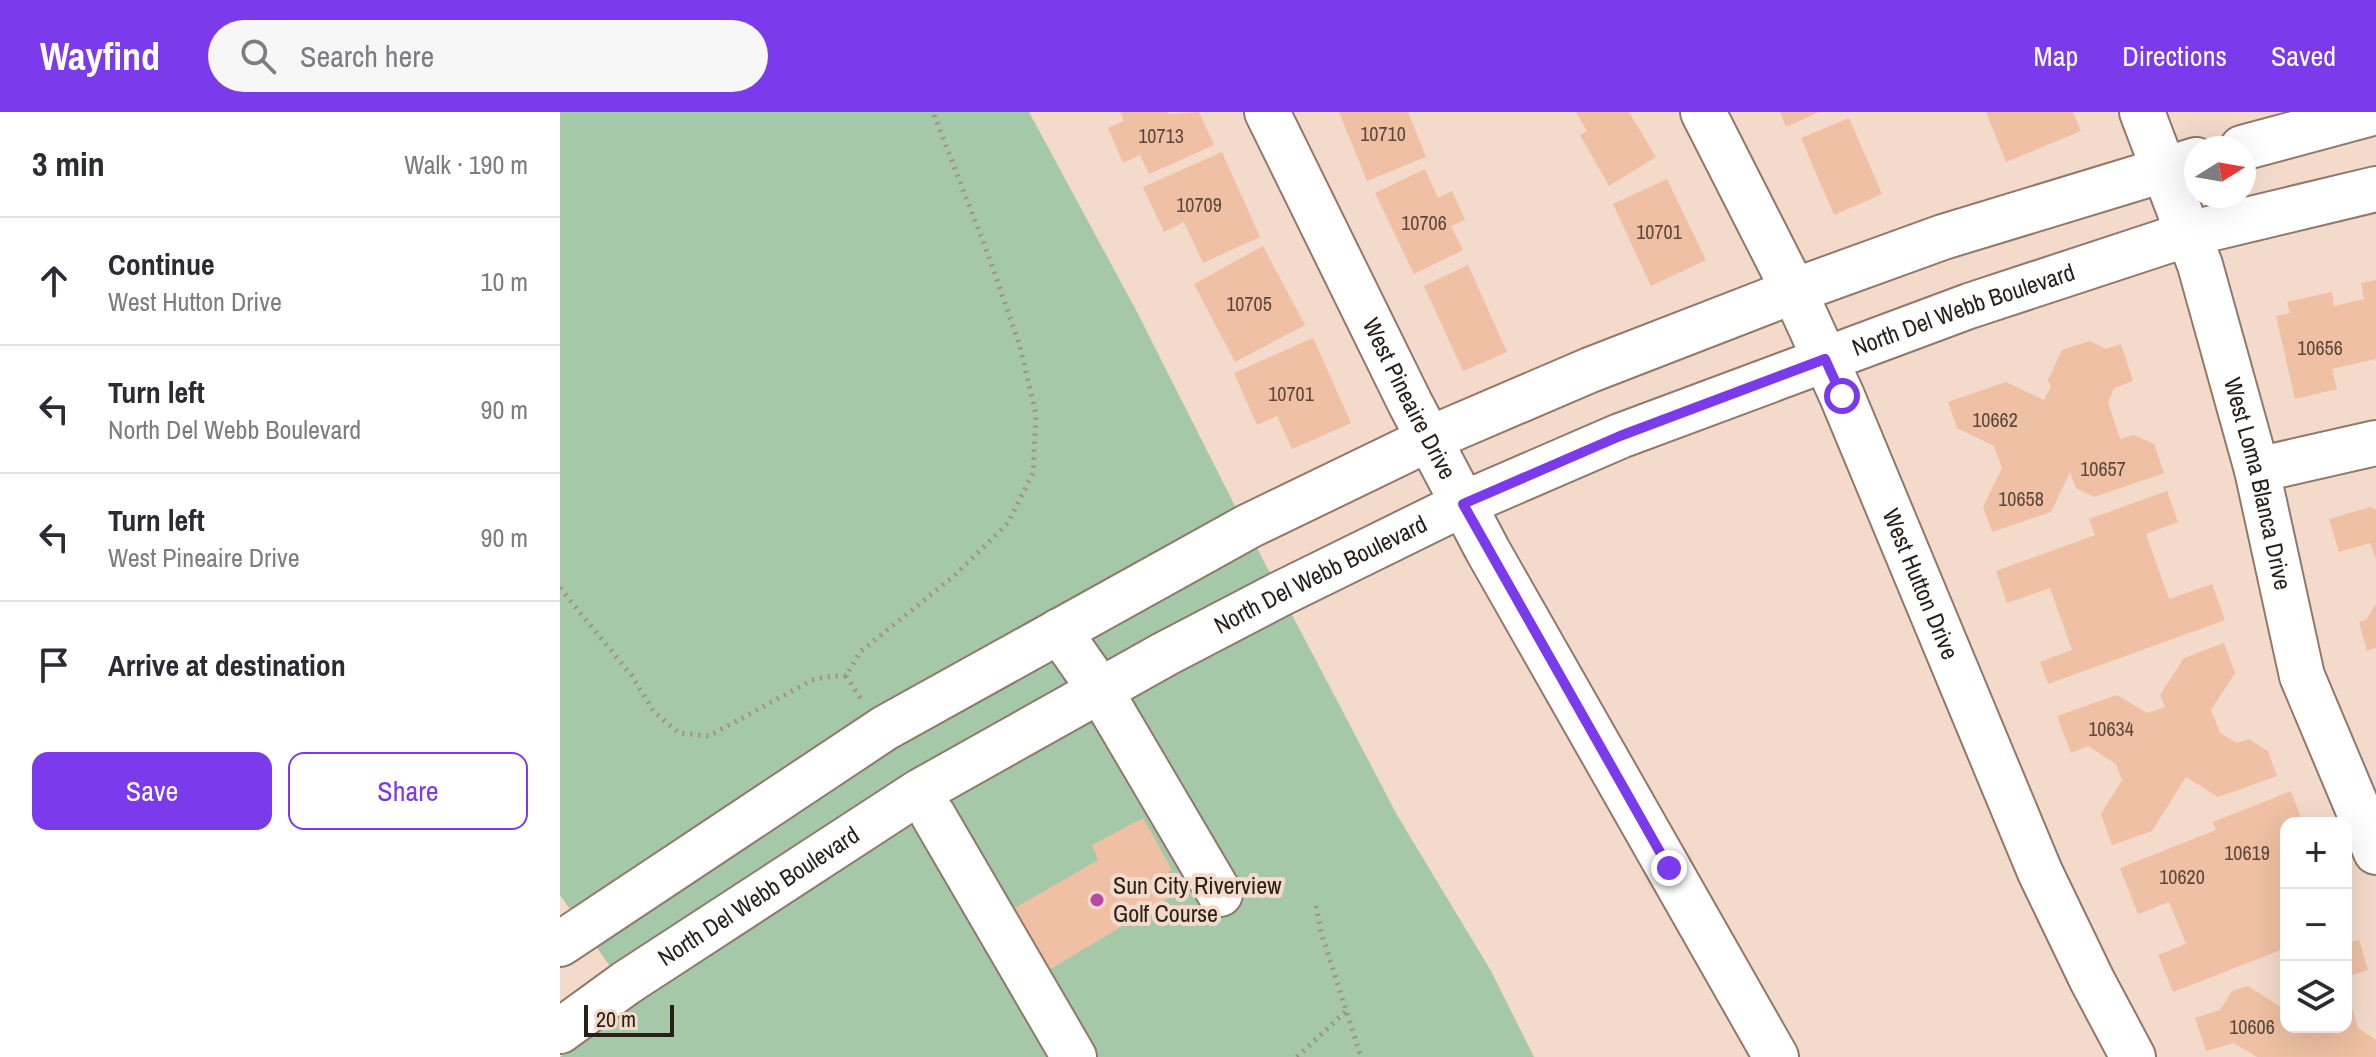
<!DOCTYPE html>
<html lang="en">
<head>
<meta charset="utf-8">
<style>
  body { margin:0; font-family:"Archivo Narrow",sans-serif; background:#f7f7f7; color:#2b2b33 }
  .controls { position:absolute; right:24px; bottom:24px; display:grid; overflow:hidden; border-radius:16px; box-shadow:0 8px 32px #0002 }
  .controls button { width:72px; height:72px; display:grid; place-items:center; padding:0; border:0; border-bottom:2px solid #e1e1e2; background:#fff; color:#2b2b33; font:40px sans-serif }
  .compass { position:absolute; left:1624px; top:24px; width:72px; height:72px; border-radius:50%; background:#fff; box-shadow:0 8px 32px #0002; rotate:79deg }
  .scale { position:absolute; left:24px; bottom:20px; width:90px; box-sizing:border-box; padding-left:8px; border:4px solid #281f19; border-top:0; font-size:22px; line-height:28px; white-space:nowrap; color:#281f19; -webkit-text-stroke:6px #f4daca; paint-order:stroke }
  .stop { position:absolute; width:24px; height:24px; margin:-18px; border:6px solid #7c3aed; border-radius:50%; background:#fff }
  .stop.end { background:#7c3aed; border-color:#fff; box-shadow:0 2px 8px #0008 }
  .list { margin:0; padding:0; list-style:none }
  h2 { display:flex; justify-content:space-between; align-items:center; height:104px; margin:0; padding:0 32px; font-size:34px }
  h2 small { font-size:26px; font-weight:400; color:#7c7c81 }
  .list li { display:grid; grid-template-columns:52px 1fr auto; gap:24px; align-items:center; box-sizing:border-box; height:128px; padding:0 32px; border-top:2px solid #e1e1e2 }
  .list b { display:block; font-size:30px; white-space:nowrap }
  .list p { margin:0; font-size:26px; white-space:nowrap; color:#7c7c81 }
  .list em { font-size:26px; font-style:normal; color:#7c7c81 }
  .actions { display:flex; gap:16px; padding:24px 32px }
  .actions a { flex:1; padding:18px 0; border:2px solid #7c3aed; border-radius:16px; text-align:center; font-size:28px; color:#7c3aed }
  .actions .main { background:#7c3aed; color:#fff }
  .icon { flex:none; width:44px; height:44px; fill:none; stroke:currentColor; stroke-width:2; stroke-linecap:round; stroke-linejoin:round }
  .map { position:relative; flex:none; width:1816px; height:945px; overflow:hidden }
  header { display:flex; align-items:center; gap:48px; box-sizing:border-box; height:112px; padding:0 40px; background:#7c3aed; color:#fff }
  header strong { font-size:38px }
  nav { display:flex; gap:44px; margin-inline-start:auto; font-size:28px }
  .search { width:560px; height:72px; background:#f7f7f7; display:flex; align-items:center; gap:20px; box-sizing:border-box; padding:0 28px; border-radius:44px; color:#7c7c81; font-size:30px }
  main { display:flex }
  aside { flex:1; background:#fff }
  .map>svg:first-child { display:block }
</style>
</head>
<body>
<header>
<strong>Wayfind</strong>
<div class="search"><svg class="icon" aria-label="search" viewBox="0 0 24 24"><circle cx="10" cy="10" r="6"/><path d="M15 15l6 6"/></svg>Search here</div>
<nav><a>Map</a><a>Directions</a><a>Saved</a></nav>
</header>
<main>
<aside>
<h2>3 min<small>Walk · 190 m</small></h2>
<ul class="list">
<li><svg class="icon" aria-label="ahead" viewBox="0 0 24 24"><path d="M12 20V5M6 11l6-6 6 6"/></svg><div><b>Continue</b><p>West Hutton Drive</p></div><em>10 m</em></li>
<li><svg class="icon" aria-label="left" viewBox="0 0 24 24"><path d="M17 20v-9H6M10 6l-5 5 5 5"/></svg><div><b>Turn left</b><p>North Del Webb Boulevard</p></div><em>90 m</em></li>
<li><svg class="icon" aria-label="left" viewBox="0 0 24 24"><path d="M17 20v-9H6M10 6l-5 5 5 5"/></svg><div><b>Turn left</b><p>West Pineaire Drive</p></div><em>90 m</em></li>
<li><svg class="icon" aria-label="arrive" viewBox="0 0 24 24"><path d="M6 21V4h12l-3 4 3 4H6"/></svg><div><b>Arrive at destination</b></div></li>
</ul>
<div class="actions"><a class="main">Save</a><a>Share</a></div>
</aside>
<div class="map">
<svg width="1816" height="945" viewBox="0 0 1816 945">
  <rect width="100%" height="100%" fill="#f4daca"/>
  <path fill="#a4c8a8" d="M0,0H469L577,200L676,396L837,703L931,859L974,945H0L75,890L0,783Z"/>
  <path fill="#efc0a3" d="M560,0H608L609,2L639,0L654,33L589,62L580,43L563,51L548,16L564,9Z
    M779,0H848L866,45L807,69Z
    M1016,0H1069L1096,45L1049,74L1020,23L1027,19Z
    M1220,0H1259L1226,15Z
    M1426,0H1513L1521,19L1446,50Z
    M1289,6L1322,82L1274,103L1241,26Z
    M662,40L700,125L643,151L624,110L604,120L583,75Z
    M865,57L878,86L892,79L905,108L891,114L903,138L854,162L815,81Z
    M1107,67L1146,148L1091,174L1053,92Z
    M703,134L745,213L675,250L634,172Z
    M908,153L947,240L903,259L864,174Z
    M1816,168V247L1772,257L1777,277L1735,287L1716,204L1730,201L1727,190L1772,180L1774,194L1804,187L1801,171Z
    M753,226L791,311L732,337L717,304L697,313L674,261Z
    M1530,229L1546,237L1561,232L1573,269L1554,276L1548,290L1560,327L1574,323L1594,332L1604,361L1534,385L1516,376L1510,360L1491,400L1432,420L1423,395L1442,356L1434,334L1397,316L1388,290L1446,270L1484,288L1491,275L1488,268L1502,238Z
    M1607,379L1618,410L1586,422L1609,487L1652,472L1665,508L1488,572L1480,550L1512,538L1490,476L1447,491L1436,459L1535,423L1529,407Z
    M1811,395L1816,398V447L1810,431L1779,440L1769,407Z
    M1816,492V536L1807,539L1799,510L1806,508Z
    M1664,531L1675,561L1651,598L1660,621L1677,631L1689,627L1708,639L1717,664L1658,685L1626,665L1592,719L1552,733L1541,702L1562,668L1556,652L1528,634L1511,641L1497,604L1557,583L1587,601L1605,595L1600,583L1624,546Z
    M1731,679L1743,711H1726V734L1722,735L1726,745V836L1613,880L1598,843L1626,832L1609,790L1578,802L1560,756L1656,718L1653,710Z
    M583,706L612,758L608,760L621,779L489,858L453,797L538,748L532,733Z
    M1799,828L1808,858L1786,865V832Z
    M1688,874L1722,896L1726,889V915H1786L1787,880L1798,916L1816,928V945H1697L1674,931L1646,939L1635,906L1660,898L1672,879Z"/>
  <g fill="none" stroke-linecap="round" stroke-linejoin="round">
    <defs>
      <g id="minor">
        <path id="s1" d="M707,0L850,291L928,439L1216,945"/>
        <path id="s2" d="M1143,0L1234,179L1282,284L1480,760L1532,868L1573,945"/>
        <path id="s3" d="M1582,0L1640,153L1697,358L1742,564L1816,740"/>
        <path d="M1682,36L1816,0"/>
        <path d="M1697,358L1816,331"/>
        <path d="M499,519L540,578L660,782"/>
        <path d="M373,703L514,945"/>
        <path d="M0,832L325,616L689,414L869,327L1030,258L1234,179L1383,125L1636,48"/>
        <path id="s4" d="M0,919L66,871L359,680L605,542L720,482L903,392L1060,324L1409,194L1628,122L1816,77"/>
      </g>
    </defs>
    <use href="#minor" stroke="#90786a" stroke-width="48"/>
    <path stroke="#a39084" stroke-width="5" stroke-dasharray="2 6" stroke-linecap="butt" d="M0,476L72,564L94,600L119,621L149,624L252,568L272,564H286L300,540L394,464L448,411L473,361L476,302L459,231L426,137L373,0
      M286,564L303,590
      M756,794L761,820L801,945
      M737,945L787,898"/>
    <use href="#minor" stroke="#fff" stroke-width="44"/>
  </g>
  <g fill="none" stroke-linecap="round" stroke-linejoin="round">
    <path stroke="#7c3aed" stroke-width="10" d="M1109,756L903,392L1060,324L1265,247L1282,284"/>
  </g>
  <circle fill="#b848a5" stroke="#f4daca" stroke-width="3" cx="537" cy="788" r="8"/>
  <g text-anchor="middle" stroke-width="8" stroke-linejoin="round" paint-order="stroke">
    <g font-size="20" fill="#5a473c">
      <text x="823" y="29">10710</text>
      <text x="601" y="31">10713</text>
      <text x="639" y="100">10709</text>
      <text x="864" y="118">10706</text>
      <text x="1099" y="127">10701</text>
      <text x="689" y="199">10705</text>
      <text x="1760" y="243">10656</text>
      <text x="731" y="289">10701</text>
      <text x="1435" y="315">10662</text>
      <text x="1543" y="364">10657</text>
      <text x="1461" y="394">10658</text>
      <text x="1551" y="624">10634</text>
      <text x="1687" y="748">10619</text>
      <text x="1622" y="772">10620</text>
      <text x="1692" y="922">10606</text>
    </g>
    <g font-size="24" fill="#281f19" stroke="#f4daca">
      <text dy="8" stroke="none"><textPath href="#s4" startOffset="1584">North Del Webb Boulevard</textPath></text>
      <text dy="8" stroke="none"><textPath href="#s1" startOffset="320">West Pineaire Drive</textPath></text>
      <text dy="8" stroke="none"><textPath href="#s3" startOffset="390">West Loma Blanca Drive</textPath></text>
      <text dy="8" stroke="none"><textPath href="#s4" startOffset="888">North Del Webb Boulevard</textPath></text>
      <text dy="8" stroke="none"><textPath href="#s2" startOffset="520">West Hutton Drive</textPath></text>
      <text dy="8" stroke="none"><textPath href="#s4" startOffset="240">North Del Webb Boulevard</textPath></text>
    </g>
    <g font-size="24" fill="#281f19" stroke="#f4daca" text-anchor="start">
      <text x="553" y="782">Sun City Riverview<tspan x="553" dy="28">Golf Course</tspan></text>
    </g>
  </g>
</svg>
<div class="controls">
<button>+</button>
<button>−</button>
<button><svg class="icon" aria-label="layers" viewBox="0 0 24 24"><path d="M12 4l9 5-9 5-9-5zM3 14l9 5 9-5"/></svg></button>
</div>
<svg class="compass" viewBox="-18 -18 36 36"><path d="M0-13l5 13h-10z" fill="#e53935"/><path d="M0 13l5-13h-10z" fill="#7c7c81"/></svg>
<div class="scale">20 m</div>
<div class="stop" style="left:1282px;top:284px"></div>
<div class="stop end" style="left:1109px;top:756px"></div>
</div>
</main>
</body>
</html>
